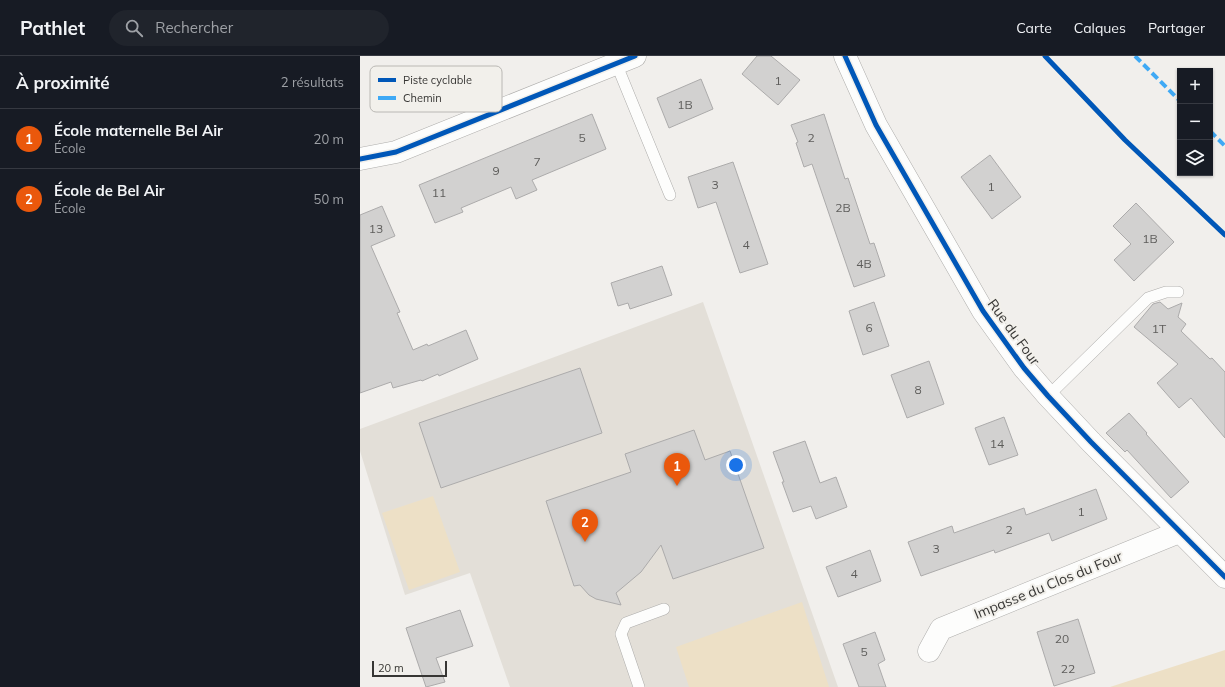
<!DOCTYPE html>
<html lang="fr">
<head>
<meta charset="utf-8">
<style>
  body { margin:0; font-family:Mulish,sans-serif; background:#20242c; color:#f1f3f6 }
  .controls { position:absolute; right:12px; top:12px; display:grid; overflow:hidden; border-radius:0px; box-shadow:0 1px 3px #0004 }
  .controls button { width:36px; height:36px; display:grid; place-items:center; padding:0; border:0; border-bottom:1px solid #363941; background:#171b24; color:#f1f3f6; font:20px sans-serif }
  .scale { position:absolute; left:12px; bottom:10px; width:75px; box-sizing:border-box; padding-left:4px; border:2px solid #373634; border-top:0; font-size:11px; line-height:14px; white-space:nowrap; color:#373634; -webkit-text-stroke:3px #f2f0eb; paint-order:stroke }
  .you { position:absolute; left:376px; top:409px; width:14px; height:14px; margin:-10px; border:3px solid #fff; border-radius:50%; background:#1a73e8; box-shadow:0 0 0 6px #1a73e833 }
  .badge { display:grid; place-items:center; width:26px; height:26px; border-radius:50%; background:#ea580c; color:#fff; font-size:13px; font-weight:700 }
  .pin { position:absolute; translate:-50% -33px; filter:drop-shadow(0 1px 2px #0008) }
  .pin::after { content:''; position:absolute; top:21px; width:14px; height:12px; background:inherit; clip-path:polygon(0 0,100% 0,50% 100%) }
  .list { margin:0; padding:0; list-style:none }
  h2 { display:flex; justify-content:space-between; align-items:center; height:52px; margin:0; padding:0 16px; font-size:17px }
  h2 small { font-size:13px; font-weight:400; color:#9ea1a6 }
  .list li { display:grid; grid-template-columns:26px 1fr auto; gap:12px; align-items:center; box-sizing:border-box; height:60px; padding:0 16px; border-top:1px solid #363941 }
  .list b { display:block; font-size:15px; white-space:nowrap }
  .list p { margin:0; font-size:13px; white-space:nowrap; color:#9ea1a6 }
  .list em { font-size:13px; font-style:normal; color:#9ea1a6 }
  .icon { flex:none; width:22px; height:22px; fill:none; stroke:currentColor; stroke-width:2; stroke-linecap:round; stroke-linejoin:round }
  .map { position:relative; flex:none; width:865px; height:631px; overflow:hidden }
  header { display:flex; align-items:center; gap:24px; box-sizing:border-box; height:56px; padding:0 20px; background:#171b24; border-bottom:1px solid #363941 }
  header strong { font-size:19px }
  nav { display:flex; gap:22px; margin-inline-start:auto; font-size:14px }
  .search { width:280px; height:36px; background:#20242c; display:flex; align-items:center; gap:10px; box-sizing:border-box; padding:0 14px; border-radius:22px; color:#9ea1a6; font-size:15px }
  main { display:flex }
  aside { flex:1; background:#171b24 }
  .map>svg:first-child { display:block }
</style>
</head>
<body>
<header>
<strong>Pathlet</strong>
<div class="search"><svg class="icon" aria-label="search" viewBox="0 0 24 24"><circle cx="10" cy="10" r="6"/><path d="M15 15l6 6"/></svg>Rechercher</div>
<nav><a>Carte</a><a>Calques</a><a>Partager</a></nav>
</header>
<main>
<aside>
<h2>À proximité<small>2 résultats</small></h2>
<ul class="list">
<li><span class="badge">1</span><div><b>École maternelle Bel Air</b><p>École</p></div><em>20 m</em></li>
<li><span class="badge">2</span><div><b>École de Bel Air</b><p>École</p></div><em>50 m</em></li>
</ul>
</aside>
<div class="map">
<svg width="865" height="631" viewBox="0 0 865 631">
  <rect width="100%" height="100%" fill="#f1efec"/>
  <path fill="#e3dfd8" d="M343,246L478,631H150L110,517L45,539L0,395V373Z"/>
  <path fill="#ede0c6" d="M73,440L100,516L49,534L22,457Z
    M442,546L469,631H329L316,591Z
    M865,594V631H750Z"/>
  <path fill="#d2d1d0" stroke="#acabab" d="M397,0H411L440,24L418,49L382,18Z
    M341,23L353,53L309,72L297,42Z
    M232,58L246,93L172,124L177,134L156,143L151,131L101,152L103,156L75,167L59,129Z
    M464,58L485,123L488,122L510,188L514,187L525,220L494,231L452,108L444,111L436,87L438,86L431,69Z
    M630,99L661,141L632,163L601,121Z
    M373,106L408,208L380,217L356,146L338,152L328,121Z
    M776,147L814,186L774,225L754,204L771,188L753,170Z
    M22,150L35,180L11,190L40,256L37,257L53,294L67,288L68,290L106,274L118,303L79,320L78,318L62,325L61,324L33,332L31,326L0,337V159Z
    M302,210L312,239L270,253L268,247L258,250L251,227Z
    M514,246L529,290L503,299L489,255Z
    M800,246L808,253L822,247L818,261L826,268L821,275L850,303L852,302L865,316V382L831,342L819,352L797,327L818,308L774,271L793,248Z
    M569,305L584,348L547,362L531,319Z
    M220,312L242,377L81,432L59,367Z
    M769,357L787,377L786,378L829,426L811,442L767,394L765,396L746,377Z
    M644,361L658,399L629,409L615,372Z
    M334,374L345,404L370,395L404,492L313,523L301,489L281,516L256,537L261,549L236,543L229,539L220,529L214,530L186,445L271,416L265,398Z
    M445,385L460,427L476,421L487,451L456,463L451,450L433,456L422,426H424L413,396Z
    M736,433L747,463L692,485L689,477L635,497L634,494L561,520L548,486L592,470L594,477L664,452L666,459Z
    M510,494L521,525L478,541L466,511Z
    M100,554L113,590L76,602L85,626L66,631L46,572Z
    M718,563L735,617L694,630L677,576Z
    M515,576L525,604L518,608L526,631H499L483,588Z"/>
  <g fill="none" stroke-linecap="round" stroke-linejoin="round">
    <defs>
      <path id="lane" d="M256,7L310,139
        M688,340L788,242L806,236H818
        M279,631L261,578L266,567L304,553"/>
      <path id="street" d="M485,0L516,69L623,255L664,312L688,340L731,386L865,521
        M0,103L36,96L275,0
        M569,595L581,573L819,476"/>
    </defs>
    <use href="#lane" stroke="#aeadab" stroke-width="12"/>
    <use href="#street" stroke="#aeadab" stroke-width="23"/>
    <use href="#lane" stroke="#fdfdfc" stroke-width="11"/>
    <use href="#street" stroke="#fdfdfc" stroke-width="22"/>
    <path stroke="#3fa9f5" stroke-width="4" stroke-dasharray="8 4" stroke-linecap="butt" d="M775,0L820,45
      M850,75L865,90"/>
    <defs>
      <path id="cycleway" d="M485,0L516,69L623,255L664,312L688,340L731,386L865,521
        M685,0L765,84L865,179
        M0,103L36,96L275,0"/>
    </defs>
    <use href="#cycleway" stroke="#f2f0eb" stroke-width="8"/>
    <use href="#cycleway" stroke="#0057b8" stroke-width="5"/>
  </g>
  <g text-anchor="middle" stroke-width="4" stroke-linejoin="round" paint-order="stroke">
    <g font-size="12" fill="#5e5d5b">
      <text x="418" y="29">1</text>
      <text x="325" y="53">1B</text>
      <text x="222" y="86">5</text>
      <text x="451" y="86">2</text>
      <text x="177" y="110">7</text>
      <text x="136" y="119">9</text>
      <text x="355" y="133">3</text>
      <text x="631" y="135">1</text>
      <text x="79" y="141">11</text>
      <text x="483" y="156">2B</text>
      <text x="16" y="177">13</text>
      <text x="790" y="187">1B</text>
      <text x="386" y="193">4</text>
      <text x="504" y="212">4B</text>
      <text x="509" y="276">6</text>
      <text x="799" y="277">1T</text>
      <text x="558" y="338">8</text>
      <text x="637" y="392">14</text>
      <text x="721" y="460">1</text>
      <text x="649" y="478">2</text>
      <text x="576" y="497">3</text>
      <text x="494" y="522">4</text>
      <text x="702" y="587">20</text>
      <text x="504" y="600">5</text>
      <text x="708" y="617">22</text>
    </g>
    <g font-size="14" fill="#373634" stroke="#f2f0eb">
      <text transform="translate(654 276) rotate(54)" y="5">Rue du Four</text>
      <text transform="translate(688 529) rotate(-22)" y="5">Impasse du Clos du Four</text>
    </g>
  </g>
  <rect x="10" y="10" width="132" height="46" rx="6" fill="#f2f0eb" stroke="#bab8b4" stroke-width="1"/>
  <rect x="18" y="22" width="18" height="4" fill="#0057b8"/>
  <rect x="18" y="40" width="18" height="4" fill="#3fa9f5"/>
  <g font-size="11" fill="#373634">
    <text x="43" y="28">Piste cyclable</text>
    <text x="43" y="46">Chemin</text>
  </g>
</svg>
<div class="controls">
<button>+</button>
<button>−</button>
<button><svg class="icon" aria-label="layers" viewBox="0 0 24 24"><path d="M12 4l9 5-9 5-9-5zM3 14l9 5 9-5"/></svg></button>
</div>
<div class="scale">20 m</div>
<div class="you"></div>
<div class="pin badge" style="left:317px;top:430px">1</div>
<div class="pin badge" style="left:225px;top:486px">2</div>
</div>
</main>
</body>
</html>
